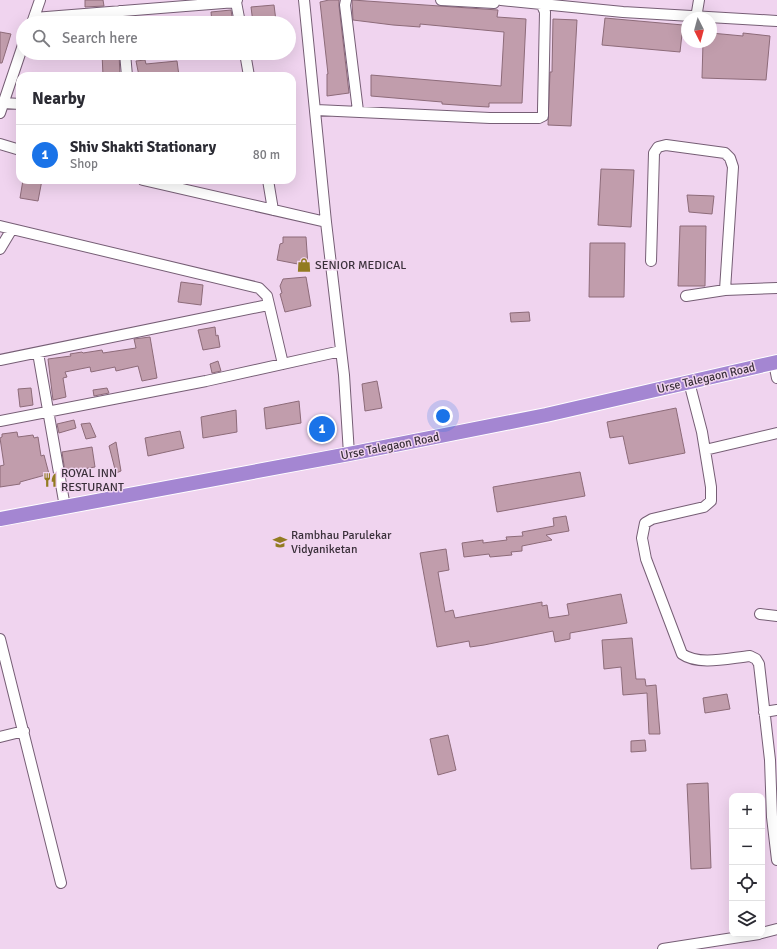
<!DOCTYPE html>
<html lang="en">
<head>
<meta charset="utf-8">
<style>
  body { margin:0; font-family:Signika,sans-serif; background:#f2f2f3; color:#2b2b33 }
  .controls { position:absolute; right:12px; bottom:12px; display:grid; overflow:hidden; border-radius:8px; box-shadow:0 4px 16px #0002 }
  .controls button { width:36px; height:36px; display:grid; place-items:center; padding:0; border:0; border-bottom:1px solid #e1e1e2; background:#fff; color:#2b2b33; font:20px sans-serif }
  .compass { position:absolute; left:681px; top:12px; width:36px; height:36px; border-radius:50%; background:#fff; box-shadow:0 4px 16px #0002; rotate:174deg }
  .you { position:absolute; left:443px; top:416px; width:14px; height:14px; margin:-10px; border:3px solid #fff; border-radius:50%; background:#1a73e8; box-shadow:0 0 0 6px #1a73e833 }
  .badge { display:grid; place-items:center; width:26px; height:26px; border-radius:50%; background:#1a73e8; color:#fff; font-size:13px; font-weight:700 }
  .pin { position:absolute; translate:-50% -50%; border:2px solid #fff; box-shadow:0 1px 4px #0006 }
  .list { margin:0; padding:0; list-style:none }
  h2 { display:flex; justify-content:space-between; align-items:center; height:52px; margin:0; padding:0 16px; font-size:17px }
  h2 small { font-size:13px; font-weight:400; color:#7c7c81 }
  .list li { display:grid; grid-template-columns:26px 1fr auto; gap:12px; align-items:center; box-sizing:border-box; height:60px; padding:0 16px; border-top:1px solid #e1e1e2 }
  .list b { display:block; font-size:15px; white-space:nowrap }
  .list p { margin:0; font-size:13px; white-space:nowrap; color:#7c7c81 }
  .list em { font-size:13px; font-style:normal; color:#7c7c81 }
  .icon { flex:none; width:22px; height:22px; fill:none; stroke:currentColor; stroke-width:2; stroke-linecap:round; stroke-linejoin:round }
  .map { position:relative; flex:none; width:777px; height:949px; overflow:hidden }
  .search { position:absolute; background:#fff; box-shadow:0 4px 16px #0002; left:16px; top:16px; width:280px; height:44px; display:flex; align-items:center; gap:10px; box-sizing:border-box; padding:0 14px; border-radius:22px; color:#7c7c81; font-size:15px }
  .panel { position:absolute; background:#fff; box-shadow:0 4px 16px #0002; left:16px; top:72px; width:280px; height:112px; border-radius:12px }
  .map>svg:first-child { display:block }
</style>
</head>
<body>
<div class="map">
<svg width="777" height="949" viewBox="0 0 777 949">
  <rect width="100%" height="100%" fill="#f0d4ef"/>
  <path fill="#c19dac" stroke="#8d6b79" d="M85,0H103L104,6L85,7Z
    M329,0H339V6L349,93L327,96V74H328L320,2Z
    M352,0L498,10L497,17L526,19L522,103H489V107L471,106L442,104V102L371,96V75L501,86L504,32L420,24V27L393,25L353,20Z
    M274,5L276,21L253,23L251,7Z
    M231,10L233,23H212L211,12Z
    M605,18L683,25L680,52L602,45Z
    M553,19L577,20L571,126L548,125L550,72H552Z
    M0,32L11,34L2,63H0Z
    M711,33L743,36V33L770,36L766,80L702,78L703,42H711Z
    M102,53H119L120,76H103Z
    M145,60L146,64L177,61L179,76H139L136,61Z
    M601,169L634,170L631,227L598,225Z
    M23,180H42L38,201L20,198Z
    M687,195L714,196L712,214L689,212Z
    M680,226H706L705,286H678Z
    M283,237H306L308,266L277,260L280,244L283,243Z
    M590,243H625L624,297H589Z
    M306,277L311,306L285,312L280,294L282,293L280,286L283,279Z
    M181,282L203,285L201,305L178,302Z
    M529,312L530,321L511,322L510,313Z
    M215,327L216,336L218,335L220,347L203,350L198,330Z
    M150,337L157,378L142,381L138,366L116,371L115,367L91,372L90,367L65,372L67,377L63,378L66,397L53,400L48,359L71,356L70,354L82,352L83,353L102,350L103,353L136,348L134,339Z
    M218,361L221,371L212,373L210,364Z
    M377,381L382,408L365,411L362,384Z
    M31,388L33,405L20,407L18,389Z
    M107,388L109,393L94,396L93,390Z
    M299,401L301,423L266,429L264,408Z
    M676,408L685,453L629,464L623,436L610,438L607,422Z
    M236,410L237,432L203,438L201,417Z
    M74,420L76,428L59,433L57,424Z
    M90,423L96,437L86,439L81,424Z
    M180,431L184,448L148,456L145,438Z
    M17,432L18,437L33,435L34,438L38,437L41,456L44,455L49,474L20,482V484L0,487V466L4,465L0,438L2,437V434Z
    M116,442L121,471L116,473L109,446Z
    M92,447L95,467L65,472L62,452Z
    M580,472L585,496L497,512L493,487Z
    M566,516L569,531L546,535L552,540L522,546V551L511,552L512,555L490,557L489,554L464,557L462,543L483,540V543L507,540L506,537L523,536L522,532L554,526L553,518Z
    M446,549L449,570L438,572L445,612L453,610L455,618L542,602V606L547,605L549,618L569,615L567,604L621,594L627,623L570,633V639L555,642L553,631L484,645L470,647L469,641L437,647L420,553Z
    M632,638L636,679H645L646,686L656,685L660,734H649L647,693L623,695L621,667L604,669L602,640Z
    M727,694L730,709L705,713L703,698Z
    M448,735L456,770L438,775L430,739Z
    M645,740L646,751L631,752V741Z
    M708,783L711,868L691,869L687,784Z"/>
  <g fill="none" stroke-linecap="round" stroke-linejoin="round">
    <defs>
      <path id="minor" d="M237,0L236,2L240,23
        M304,0L326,222L344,375L349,454
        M346,0L345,5L358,111
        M441,0L494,3
        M501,0L623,12L777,21
        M120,11L121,23
        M34,18L236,2
        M696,18L699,0
        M32,23L40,0
        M125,53L127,76
        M245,53L249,76
        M4,103L20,104
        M316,110L490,118H539L543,116V109L545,12L541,3
        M0,113L23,45
        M0,144L20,150
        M143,180L326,222
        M268,180L273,210
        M0,226L259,288L267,296L283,364
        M0,249L12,229
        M651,261L654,153L658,147L666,145L725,153L730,158L733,167L725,290
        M686,296L725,290L777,288
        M38,353L65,507
        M0,360L268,305
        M774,363L777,378
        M689,382L702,432L711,487V501L704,507L652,519L645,523L642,538L646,559L682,654C699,666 729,658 750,656L756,659L759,664L770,760L772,817L777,860
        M0,421L206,381L341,351
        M705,450L777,433
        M760,614L777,616
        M0,639L61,883
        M764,712L777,710
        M0,737L24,731
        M762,933L777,929
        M663,949L759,934"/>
      <path id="highway" d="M0,519L349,454L546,415L777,362"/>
    </defs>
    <use href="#minor" stroke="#765e75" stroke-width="12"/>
    <use href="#highway" stroke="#fff" stroke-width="16"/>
    <use href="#minor" stroke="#fff" stroke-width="10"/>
    <use href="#highway" stroke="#a486d2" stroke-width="14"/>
  </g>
  <defs>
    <symbol id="shop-bare" viewBox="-9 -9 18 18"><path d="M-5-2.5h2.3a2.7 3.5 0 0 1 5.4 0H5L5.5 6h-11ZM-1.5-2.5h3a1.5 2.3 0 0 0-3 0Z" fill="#927b21" stroke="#f0d4ef" stroke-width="2.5" paint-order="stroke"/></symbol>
    <symbol id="restaurant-bare" viewBox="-9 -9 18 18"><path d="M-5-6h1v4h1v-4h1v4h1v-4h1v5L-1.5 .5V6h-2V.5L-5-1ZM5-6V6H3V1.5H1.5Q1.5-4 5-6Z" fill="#927b21" stroke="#f0d4ef" stroke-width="2.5" paint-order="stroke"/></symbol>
    <symbol id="school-bare" viewBox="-9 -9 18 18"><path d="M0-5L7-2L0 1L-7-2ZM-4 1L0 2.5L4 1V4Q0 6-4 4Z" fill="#927b21" stroke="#f0d4ef" stroke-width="2.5" paint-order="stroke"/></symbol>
  </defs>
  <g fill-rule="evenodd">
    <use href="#shop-bare" x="294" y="255" width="20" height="20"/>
    <use href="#restaurant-bare" x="40" y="470" width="20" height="20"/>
    <use href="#school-bare" x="270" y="532" width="20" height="20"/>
  </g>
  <g text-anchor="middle" stroke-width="3" stroke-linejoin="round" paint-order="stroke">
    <g font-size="12" fill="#3a303a" stroke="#f0d4ef" text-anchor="start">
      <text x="315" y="269">SENIOR MEDICAL</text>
      <text x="61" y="477">ROYAL INN<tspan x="61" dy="14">RESTURANT</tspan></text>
      <text x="291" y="539">Rambhau Parulekar<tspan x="291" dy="14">Vidyaniketan</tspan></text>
    </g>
    <g font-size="12" fill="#3a303a" stroke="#f0d4ef">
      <text transform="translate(706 378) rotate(-13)" y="4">Urse Talegaon Road</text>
      <text transform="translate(390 446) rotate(-11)" y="4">Urse Talegaon Road</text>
    </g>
  </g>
</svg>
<div class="controls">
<button>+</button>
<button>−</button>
<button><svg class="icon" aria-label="locate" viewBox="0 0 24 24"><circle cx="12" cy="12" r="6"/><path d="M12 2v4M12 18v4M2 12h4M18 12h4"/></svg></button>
<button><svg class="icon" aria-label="layers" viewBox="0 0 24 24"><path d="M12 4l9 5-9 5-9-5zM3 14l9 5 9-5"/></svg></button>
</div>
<svg class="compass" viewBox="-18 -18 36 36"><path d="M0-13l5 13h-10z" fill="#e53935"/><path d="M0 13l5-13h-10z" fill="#7c7c81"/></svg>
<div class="you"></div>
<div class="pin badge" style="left:322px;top:429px">1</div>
<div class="search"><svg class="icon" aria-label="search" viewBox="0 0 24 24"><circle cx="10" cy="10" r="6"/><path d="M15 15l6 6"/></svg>Search here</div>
<section class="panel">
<h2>Nearby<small></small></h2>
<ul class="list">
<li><span class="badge">1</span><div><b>Shiv Shakti Stationary</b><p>Shop</p></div><em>80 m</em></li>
</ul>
</section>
</div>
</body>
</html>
